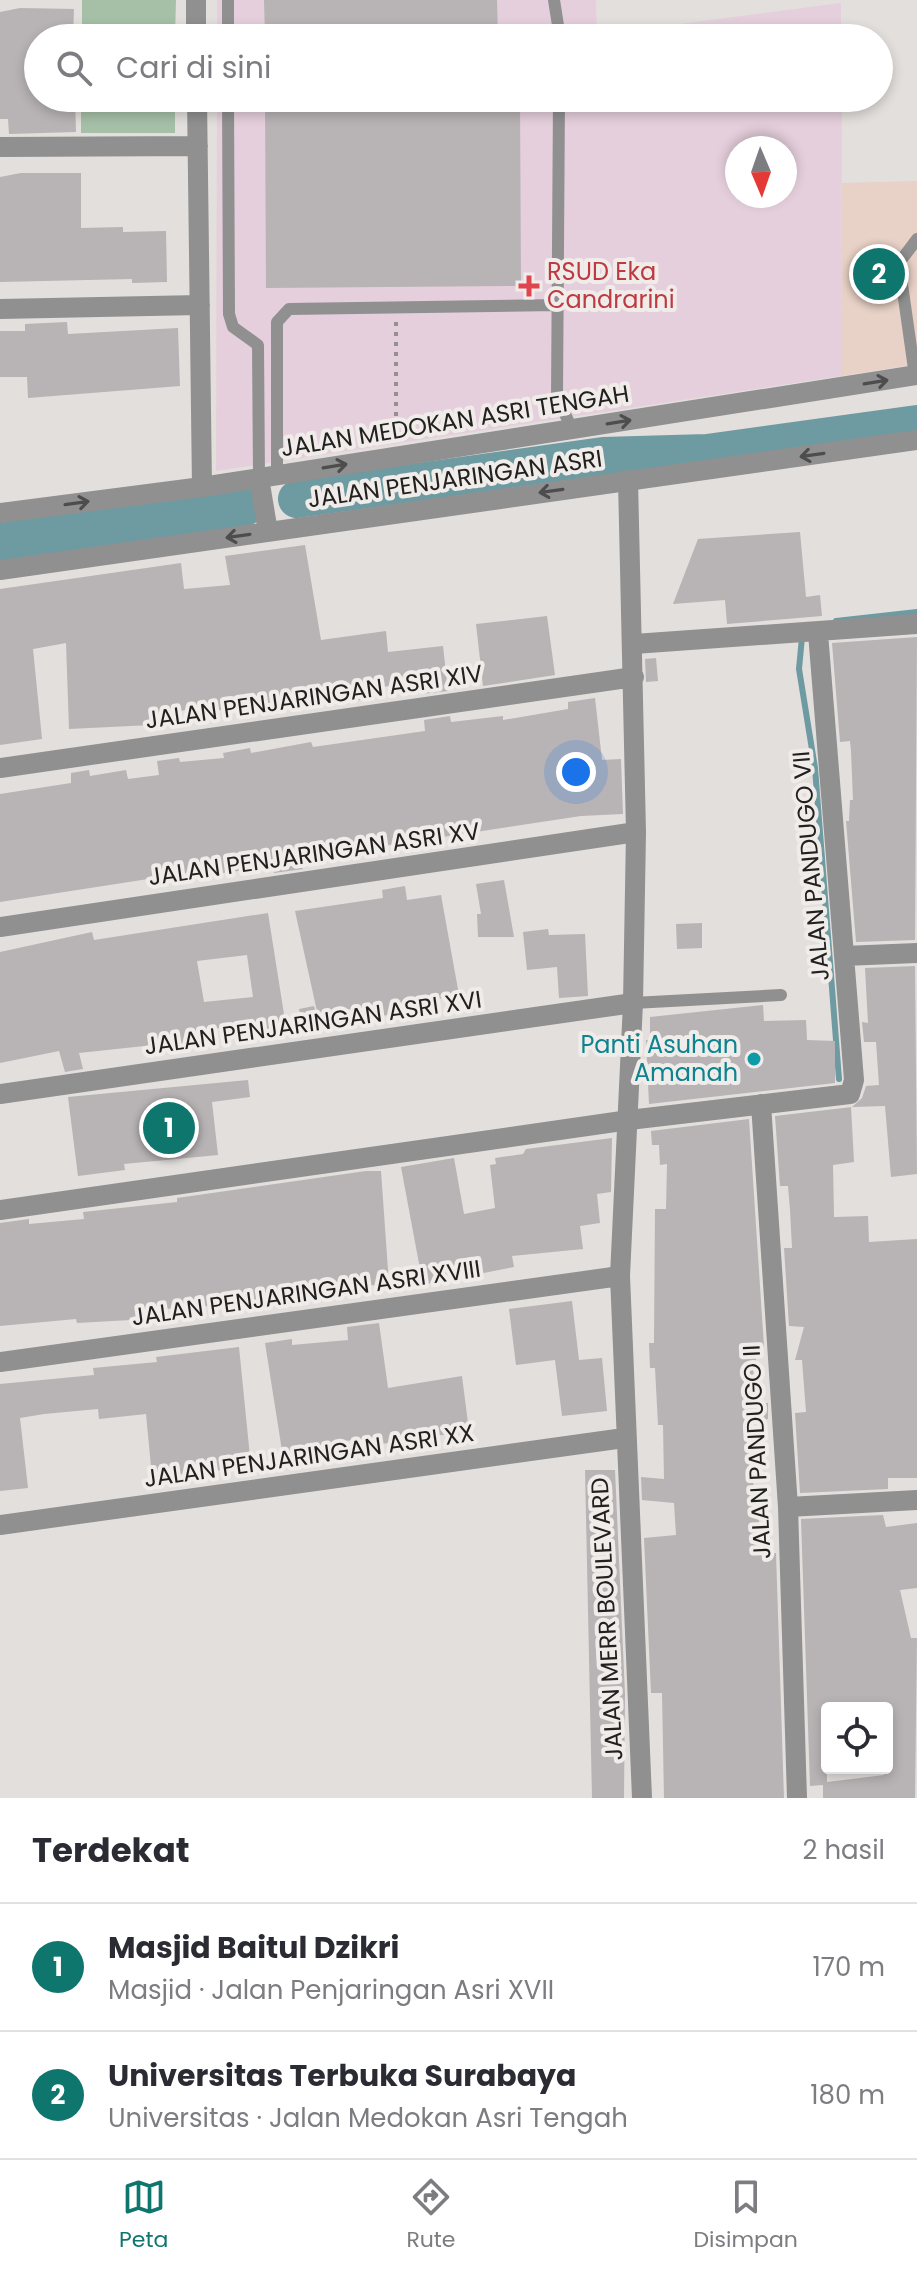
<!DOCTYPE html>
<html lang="id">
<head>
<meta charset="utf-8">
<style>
  body { margin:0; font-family:Poppins,sans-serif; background:#f7f7f7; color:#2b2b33 }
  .controls { position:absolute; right:24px; bottom:24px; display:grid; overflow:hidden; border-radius:8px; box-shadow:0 4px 12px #0003 }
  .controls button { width:72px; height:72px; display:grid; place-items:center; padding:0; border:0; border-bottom:2px solid #e1e1e2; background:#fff; color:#2b2b33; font:40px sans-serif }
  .compass { position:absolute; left:725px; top:136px; width:72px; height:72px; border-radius:50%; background:#fff; box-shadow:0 4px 12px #0003; rotate:178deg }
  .you { position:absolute; left:576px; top:772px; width:28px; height:28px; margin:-20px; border:6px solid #fff; border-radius:50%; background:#1a73e8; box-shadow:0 0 0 12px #1a73e833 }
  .badge { display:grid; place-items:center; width:52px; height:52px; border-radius:50%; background:#0f766e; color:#fff; font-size:26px; font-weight:700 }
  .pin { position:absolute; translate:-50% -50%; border:4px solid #fff; box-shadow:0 2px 8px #0006 }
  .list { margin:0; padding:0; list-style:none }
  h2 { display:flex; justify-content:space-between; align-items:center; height:104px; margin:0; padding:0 32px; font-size:34px }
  h2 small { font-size:26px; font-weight:400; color:#7c7c81 }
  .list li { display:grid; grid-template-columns:52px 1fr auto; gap:24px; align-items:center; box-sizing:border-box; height:128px; padding:0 32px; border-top:2px solid #e1e1e2 }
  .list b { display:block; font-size:30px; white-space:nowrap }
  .list p { margin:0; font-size:26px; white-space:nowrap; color:#7c7c81 }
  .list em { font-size:26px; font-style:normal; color:#7c7c81 }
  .icon { flex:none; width:44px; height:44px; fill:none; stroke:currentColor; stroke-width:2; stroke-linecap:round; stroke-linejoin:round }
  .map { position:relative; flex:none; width:917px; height:1798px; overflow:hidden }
  .search { position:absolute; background:#fff; box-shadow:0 4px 12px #0003; left:24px; right:24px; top:24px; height:88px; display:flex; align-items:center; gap:20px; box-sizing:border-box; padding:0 28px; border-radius:44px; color:#7c7c81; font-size:30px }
  .sheet { height:360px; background:#fff }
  nav { display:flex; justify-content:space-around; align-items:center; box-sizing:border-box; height:112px; border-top:2px solid #e1e1e2; background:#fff; font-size:22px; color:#7c7c81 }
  nav a { display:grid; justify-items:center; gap:4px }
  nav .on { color:#0f766e }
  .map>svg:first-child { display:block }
</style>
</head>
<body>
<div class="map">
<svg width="917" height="1798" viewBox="0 0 917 1798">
  <rect width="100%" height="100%" fill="#e3dfdc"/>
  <path fill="#e8d1c6" d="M917,181V364L841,376L842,183Z"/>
  <path fill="#e5cfdc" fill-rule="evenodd" d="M217,0H596L597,35L841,3V38H217Z
    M217,98H842L841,376L216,471ZM737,148H785V196H737Z"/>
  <path fill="#a6c0a7" d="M82,0H176L175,38H82Z
    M81,98H175V133H81Z"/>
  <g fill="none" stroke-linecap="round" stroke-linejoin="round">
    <path stroke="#6e9aa2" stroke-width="6" d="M836,621L917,612
      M802,637L799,669L815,768L839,1079"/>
    <path stroke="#6e9aa2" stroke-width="38" d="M297,499L603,456L707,453L917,424
      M0,542L245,507"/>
  </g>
  <path fill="#b8b3b5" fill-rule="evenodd" d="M264,0H497L498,38H265Z
    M20,8L74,9L73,38H38V98H75L76,132L9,134L8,119H0V12Z
    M265,98H520L521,286L266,288Z
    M21,173H81V228L123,227V232L166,231L167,282L132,283V279L0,282V177Z
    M67,322L68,334L178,328L180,386L28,398L27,377H0V331H25V324Z
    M800,532L806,597L820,595L822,616L727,624L725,600L673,604L698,539Z
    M305,545L321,640L386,631L388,652L443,646L448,691L421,694L420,682L359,690L360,700L330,704L329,696L253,711L252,705L202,713V708L150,715L151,725L69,729L66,643L33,649L42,739L0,745V589L181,563L184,589L230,585L225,556Z
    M547,616L555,675L483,686L476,624Z
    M917,637L915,940L856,942L846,821H849L850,800H853L851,751L850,741L840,742L832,643Z
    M656,658L658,681L646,682L645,659Z
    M595,698L602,760L621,759L623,814L581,816L331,854L332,859L302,863L303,869L274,873L272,863L238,871L207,875L206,870L0,902V794L71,783V773L89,770L90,776L126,770L128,779L159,775L157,761L179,758L180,762L224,758L223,753L250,748L251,753L311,742L313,747L425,731L424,720L450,716L451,722L503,716V720L568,709V702Z
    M504,880L514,937H478L477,914H481L476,884Z
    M405,886L407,900L441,895L459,995L427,1001L428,1007L352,1022L350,1009L318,1016L295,911L383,898L382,890Z
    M268,913L286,1027L259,1031L258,1024L201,1030L203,1047L164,1051L163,1044L79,1053L83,1069L65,1072L59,1051L0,1063V952L92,932L94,940ZM247,955L253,997L204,1002L197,961Z
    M702,923V948L677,949L676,924Z
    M548,929L549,935L585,934L588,996L559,998L557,967L527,970L523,932Z
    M915,966L917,1174L891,1177L885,1106L851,1107L854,1162L833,1165L834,1217L868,1216L869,1242L917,1239V1478H888V1489L800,1493L795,1413L806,1412L802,1360H795L804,1327L789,1326L784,1248H792L790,1210L788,1186H780L775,1116L852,1107L862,1098L866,1086L879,1085L876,1042H864L862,1022L868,1023L865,968Z
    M763,1005L764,1021L806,1020L807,1040L835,1041V1083L649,1104L646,1040H650V1017Z
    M314,1006L319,1028L304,1032L299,1009Z
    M248,1080L250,1097L212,1102L218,1155L124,1164L125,1170L78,1176L68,1097Z
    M749,1119L764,1347H756V1368H753L755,1404L768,1403V1419L744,1423L764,1554L776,1553L784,1798H664L662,1693H651L644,1538L676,1535L674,1503L642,1500L641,1477L664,1479L663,1425H658L655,1368H650L649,1343H654L655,1209H666L667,1164L660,1165L659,1145H652L651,1131Z
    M612,1138L611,1192L597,1194L600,1223L580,1226L583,1249L512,1256L514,1267L423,1285L401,1167L454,1158L464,1214L495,1208L490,1165L496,1164L495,1158L523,1154L526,1149Z
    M366,1171H381L389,1284L325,1289V1295L297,1300L166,1309V1318L77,1323L76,1319L0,1326V1223L29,1219V1224L84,1219L83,1212L177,1202V1198Z
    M572,1301L579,1360L602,1358L607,1411L562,1416L555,1360L516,1365L509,1309Z
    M379,1323L388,1388L462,1376L469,1431L381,1444V1438L343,1441V1447L283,1457L265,1343L292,1339V1345L348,1340L347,1327Z
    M239,1347L251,1467L152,1477L146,1414L99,1419L98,1409L44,1414L20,1418L28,1488L0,1491V1384L94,1375L93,1368L157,1362L156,1357Z
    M585,1470H615L625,1694L624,1798H592Z
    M883,1515L886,1527L917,1523V1588L900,1590L911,1638H917L915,1798H823V1785L810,1786L801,1519ZM827,1708H887V1768H883L884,1775L827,1782Z"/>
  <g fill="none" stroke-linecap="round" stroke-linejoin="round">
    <path stroke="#93908e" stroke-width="4" stroke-dasharray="4 6" stroke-linecap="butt" d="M396,322V416L400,437"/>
    <path stroke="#909091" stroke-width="12" d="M228,0V38
      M554,0L560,38
      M228,98L229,314L233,327L258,345L259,478
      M559,98L557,397L572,429
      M915,376L899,263L917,239
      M277,475V322L289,309L557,305
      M633,1003L781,995"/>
    <path stroke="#909091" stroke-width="20" d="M196,0V38
      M197,98L202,487
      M0,147L198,146
      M0,309L200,305
      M628,480L636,832L633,1003L620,1276L642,1798
      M634,644L917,624
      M0,768L634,677
      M0,927L636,832
      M844,956L917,953
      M0,1094L633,1003
      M761,1104L788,1507L797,1798
      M0,1210L629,1120L850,1094L854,1080L818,633
      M0,1362L620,1276
      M788,1507L917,1500
      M0,1525L624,1438"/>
    <path stroke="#909091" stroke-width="20" d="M259,478L268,532
      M0,513L202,487L917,375
      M0,570L917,440"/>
  </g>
  <defs><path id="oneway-shaft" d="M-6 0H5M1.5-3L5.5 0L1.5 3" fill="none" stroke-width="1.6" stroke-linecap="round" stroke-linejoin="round" transform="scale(2)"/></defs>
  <g stroke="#4e4d4d">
    <use href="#oneway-shaft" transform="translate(876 382) rotate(-9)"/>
    <use href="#oneway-shaft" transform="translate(619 422) rotate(-9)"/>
    <use href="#oneway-shaft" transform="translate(812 455) rotate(172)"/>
    <use href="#oneway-shaft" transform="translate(335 466) rotate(-9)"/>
    <use href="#oneway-shaft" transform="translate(551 491) rotate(172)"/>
    <use href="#oneway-shaft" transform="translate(77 503) rotate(-8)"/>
    <use href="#oneway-shaft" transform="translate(238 536) rotate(172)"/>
  </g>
  <path fill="#e0444e" stroke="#f0ece9" stroke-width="3" d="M525 274h8v8h8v8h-8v8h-8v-8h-8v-8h8z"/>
  <circle fill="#0f9aa8" stroke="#f0ece9" stroke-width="3" cx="754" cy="1059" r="8"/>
  <g text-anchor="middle" stroke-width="8" stroke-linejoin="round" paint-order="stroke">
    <g font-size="24" fill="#be3a42" stroke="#f0ece9" text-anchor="start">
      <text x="547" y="280">RSUD Eka<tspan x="547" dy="28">Candrarini</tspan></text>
    </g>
    <g font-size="24" fill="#222120" stroke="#f0ece9">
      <text transform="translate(455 421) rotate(-9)" y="8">JALAN MEDOKAN ASRI TENGAH</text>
      <text transform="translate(455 479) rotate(-8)" y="8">JALAN PENJARINGAN ASRI</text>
      <text transform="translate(314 697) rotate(-8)" y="8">JALAN PENJARINGAN ASRI XIV</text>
      <text transform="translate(314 854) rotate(-8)" y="8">JALAN PENJARINGAN ASRI XV</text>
      <text transform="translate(811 866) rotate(-95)" y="8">JALAN PANDUGO VII</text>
      <text transform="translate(313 1023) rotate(-8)" y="8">JALAN PENJARINGAN ASRI XVI</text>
      <text transform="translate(306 1293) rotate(-8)" y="8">JALAN PENJARINGAN ASRI XVIII</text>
      <text transform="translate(757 1452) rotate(-93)" y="8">JALAN PANDUGO II</text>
      <text transform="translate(309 1456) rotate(-8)" y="8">JALAN PENJARINGAN ASRI XX</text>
      <text transform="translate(607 1619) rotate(-93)" y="8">JALAN MERR BOULEVARD</text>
    </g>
    <g font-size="24" fill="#0d838f" stroke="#f0ece9" text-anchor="end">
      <text x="738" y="1053">Panti Asuhan<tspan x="738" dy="28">Amanah</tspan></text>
    </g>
  </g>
</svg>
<div class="controls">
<button><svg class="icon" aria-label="locate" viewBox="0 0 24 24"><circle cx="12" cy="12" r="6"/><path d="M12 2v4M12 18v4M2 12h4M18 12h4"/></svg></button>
</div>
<svg class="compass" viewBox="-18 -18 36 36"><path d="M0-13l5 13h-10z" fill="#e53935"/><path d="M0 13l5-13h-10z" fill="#7c7c81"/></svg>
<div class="you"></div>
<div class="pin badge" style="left:169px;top:1128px">1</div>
<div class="pin badge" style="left:879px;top:274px">2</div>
<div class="search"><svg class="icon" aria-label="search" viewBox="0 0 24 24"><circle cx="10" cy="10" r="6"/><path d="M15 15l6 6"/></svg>Cari di sini</div>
</div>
<section class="sheet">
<h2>Terdekat<small>2 hasil</small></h2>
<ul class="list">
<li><span class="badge">1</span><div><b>Masjid Baitul Dzikri</b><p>Masjid · Jalan Penjaringan Asri XVII</p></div><em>170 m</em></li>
<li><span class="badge">2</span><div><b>Universitas Terbuka Surabaya</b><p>Universitas · Jalan Medokan Asri Tengah</p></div><em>180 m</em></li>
</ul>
</section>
<nav>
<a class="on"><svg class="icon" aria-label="map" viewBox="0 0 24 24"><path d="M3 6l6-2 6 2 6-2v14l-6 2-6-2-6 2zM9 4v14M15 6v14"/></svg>Peta</a>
<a><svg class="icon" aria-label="directions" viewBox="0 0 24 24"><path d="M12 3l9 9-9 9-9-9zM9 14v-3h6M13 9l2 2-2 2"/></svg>Rute</a>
<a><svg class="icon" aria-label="saved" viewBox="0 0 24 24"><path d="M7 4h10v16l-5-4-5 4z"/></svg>Disimpan</a>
</nav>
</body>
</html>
